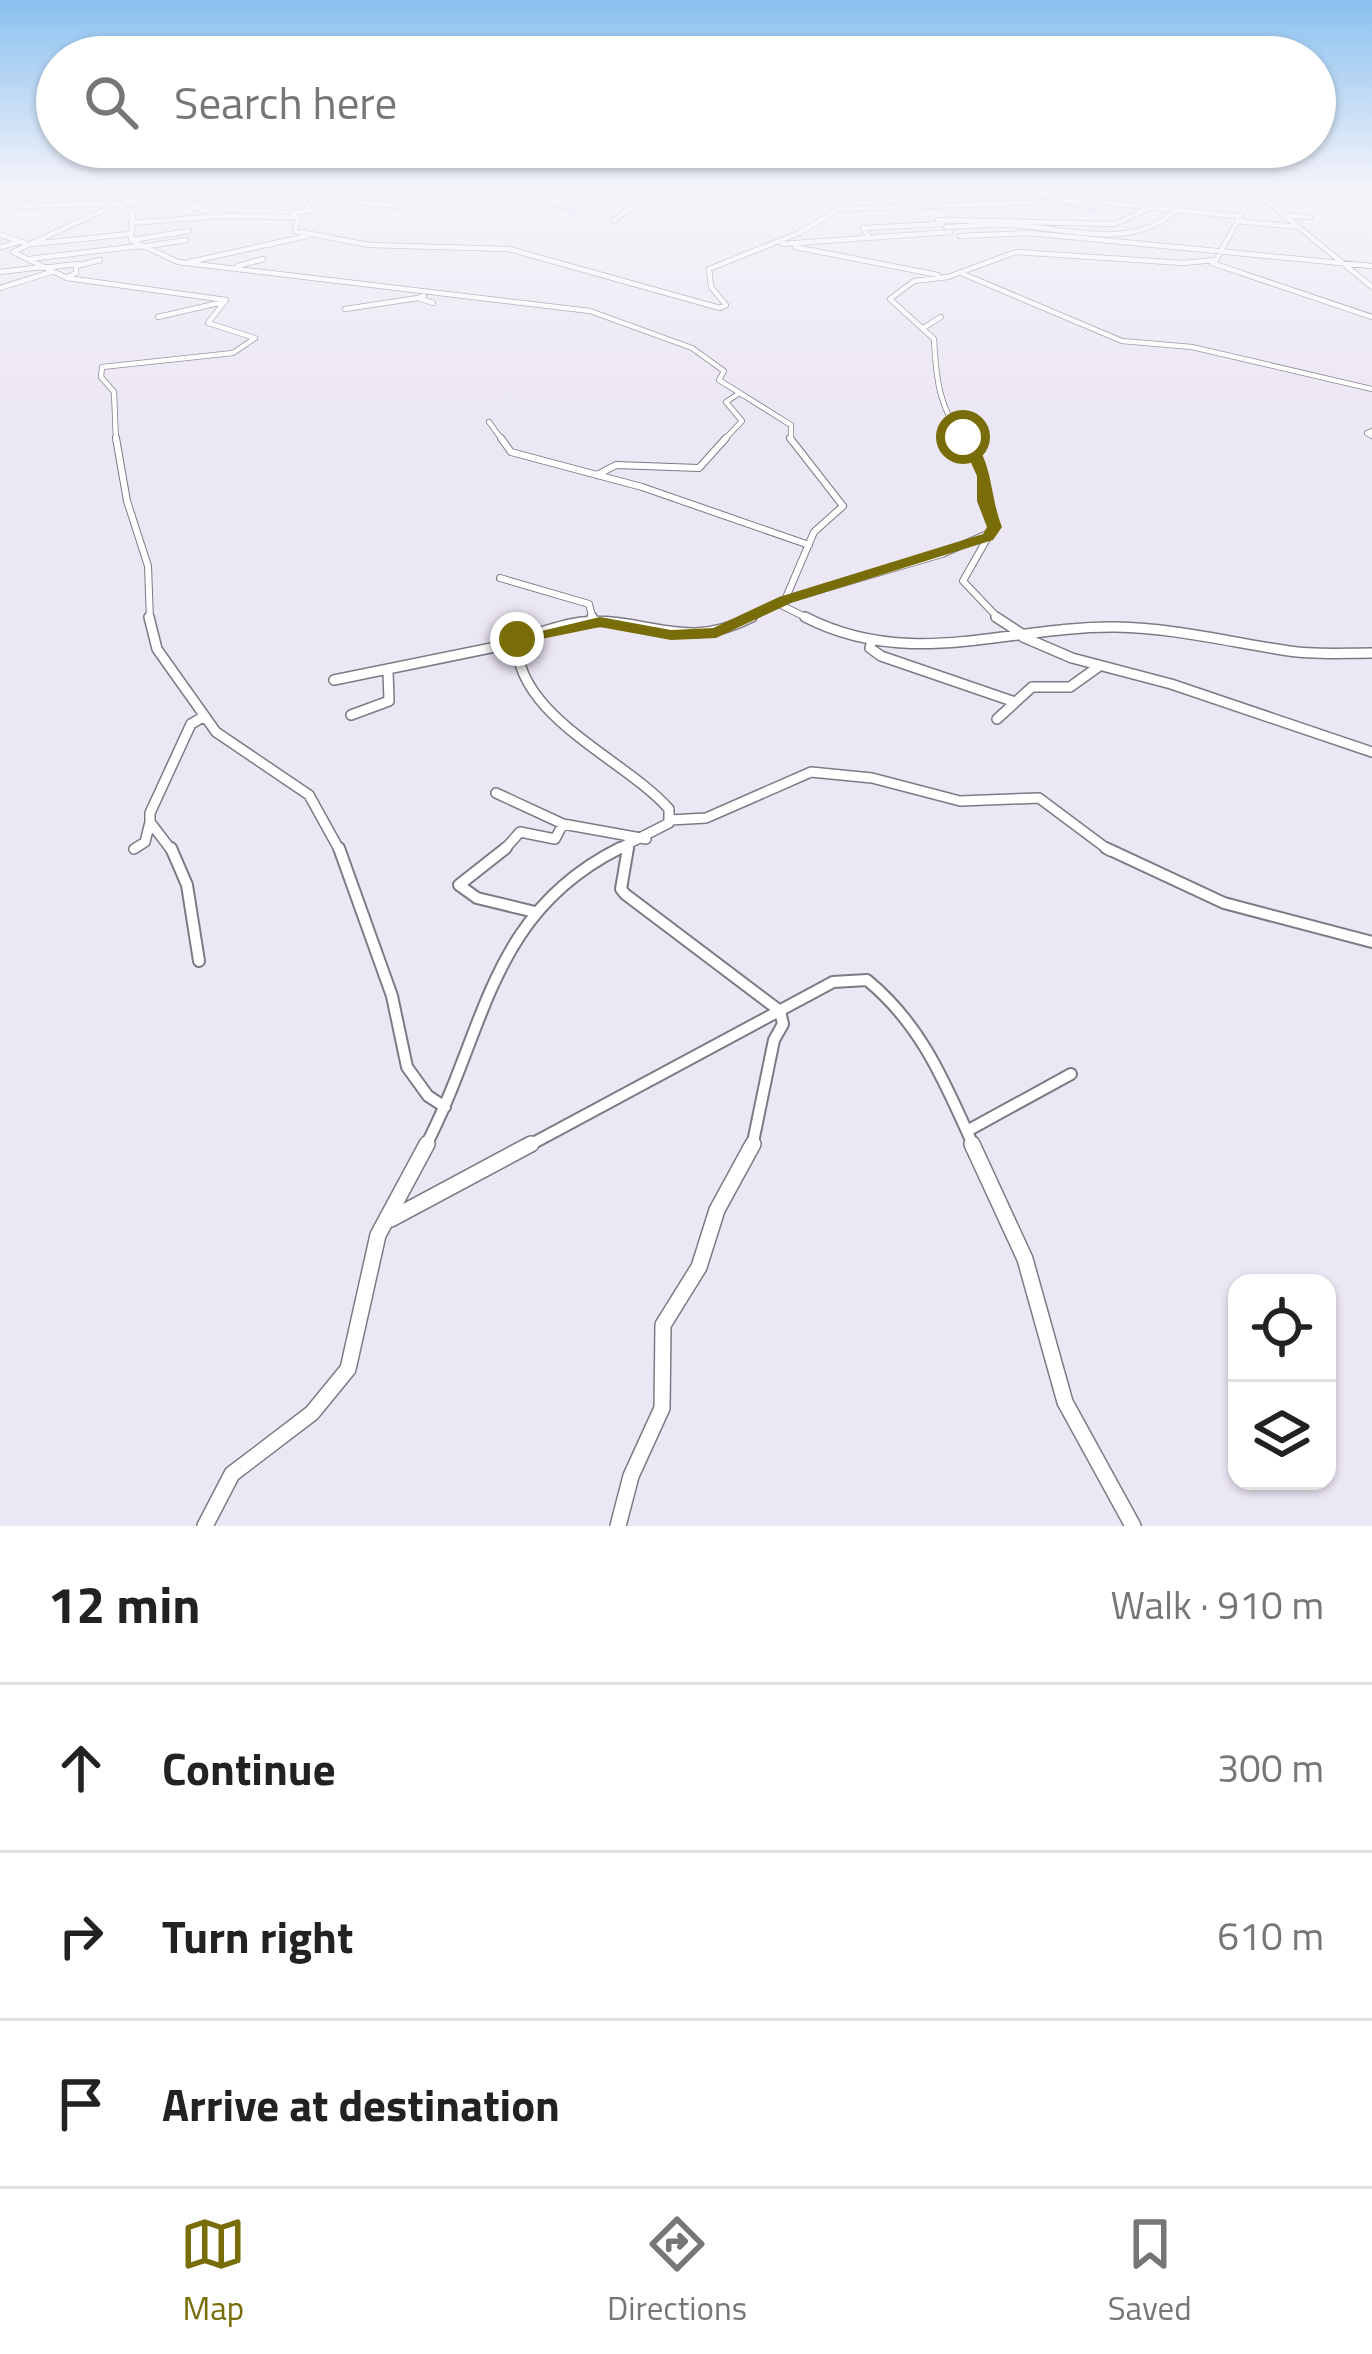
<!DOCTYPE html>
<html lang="en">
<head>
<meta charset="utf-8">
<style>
  body { margin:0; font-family:"Titillium Web",sans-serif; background:#f6f6f6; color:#222 }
  .controls { position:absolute; right:36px; bottom:36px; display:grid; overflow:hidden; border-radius:24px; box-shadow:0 3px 9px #0004 }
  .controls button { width:108px; height:108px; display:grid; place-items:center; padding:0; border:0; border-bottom:3px solid #e0e0e0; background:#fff; color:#222; font:60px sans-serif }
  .stop { position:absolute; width:36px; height:36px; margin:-27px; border:9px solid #786d09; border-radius:50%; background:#fff }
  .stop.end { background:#786d09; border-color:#fff; box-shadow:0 3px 12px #0008 }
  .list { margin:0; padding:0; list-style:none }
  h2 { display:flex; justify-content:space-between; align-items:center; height:156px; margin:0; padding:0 48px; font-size:51px }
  h2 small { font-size:39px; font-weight:400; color:#767676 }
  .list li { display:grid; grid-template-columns:78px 1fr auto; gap:36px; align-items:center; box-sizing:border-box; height:168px; padding:0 48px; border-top:3px solid #e0e0e0 }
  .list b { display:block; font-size:45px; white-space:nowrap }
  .list em { font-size:39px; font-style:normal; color:#767676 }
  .icon { flex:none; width:66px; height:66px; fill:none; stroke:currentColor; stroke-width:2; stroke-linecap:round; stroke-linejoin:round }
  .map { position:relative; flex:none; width:1372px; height:1526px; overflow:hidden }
  .search { position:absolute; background:#fff; box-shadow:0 3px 9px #0004; left:36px; right:36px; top:36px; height:132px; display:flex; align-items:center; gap:30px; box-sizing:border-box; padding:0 42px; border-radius:66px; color:#767676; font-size:45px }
  .sheet { height:660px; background:#fff }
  nav { display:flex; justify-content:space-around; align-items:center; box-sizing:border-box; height:168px; border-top:3px solid #e0e0e0; background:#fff; font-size:33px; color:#767676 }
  nav a { display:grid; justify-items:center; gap:6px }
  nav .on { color:#786d09 }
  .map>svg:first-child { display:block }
</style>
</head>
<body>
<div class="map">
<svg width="1372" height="1526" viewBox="0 0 1372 1526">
  <rect width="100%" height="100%" fill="#ece7f4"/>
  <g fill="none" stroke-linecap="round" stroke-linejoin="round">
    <path stroke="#9dd4f9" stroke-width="3" d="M498,192L576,212
      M1021,192L1051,200
      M1066,204L1100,212"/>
    <defs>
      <path id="street-far4" d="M1244,192L1264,199L1372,287
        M1146,193L1174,197
        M159,196L187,192
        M106,198L125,192
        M1078,200L1237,216
        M176,201L224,216L298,217L295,231L369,245L509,249L720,308L726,305L711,287L709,269L799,233L840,209L1077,201L1070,192
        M124,202L271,194L399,206
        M20,205L37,192
        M121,206L133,213L131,240L178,262L590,311L692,348L724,371L719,380L791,425V441
        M0,207L119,203L13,252L67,278L226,300L208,323L255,338L233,353L102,367L101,377L114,392L116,441
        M292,213L310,211L307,206L316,199
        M1289,216L1310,217
        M938,220L1115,224L1151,207L1146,192
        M613,221L632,207L623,202L622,192
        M1237,221L1298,227
        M131,223L220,216
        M946,227C968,226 991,224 1013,225C1068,228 1135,252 1178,208
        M0,235L25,243
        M868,236L863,228L942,224
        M960,236L1029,233L1372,266
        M132,240L189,231
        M33,244L129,234
        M782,244L950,232
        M0,247L19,242
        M140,247L186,240
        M795,247L938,275
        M29,259L139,246
        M189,262L307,236
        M1212,263L1372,317
        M238,266L263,259
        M42,268L78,264
        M0,272L42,267
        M961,273L1122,341L1192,347L1372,389
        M67,277L76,273V266L100,260
        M0,288L51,272
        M424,296L418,298L433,303
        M345,309L418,298
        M158,317L223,302
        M925,327L941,317
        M489,422L503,441
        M1372,431L1367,433L1372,436
        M723,441L742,421L726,402L738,394
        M965,441C939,410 936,378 934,339L890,299L914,281L948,277L1016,252L1183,263L1216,260L1254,192"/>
      <path id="street-far3" d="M116,438L127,501L148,566L150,620
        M501,438L511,452L642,487L809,545
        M597,475L616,465L699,468L726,438
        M988,537L963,581L1000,620
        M500,578L589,604L593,620
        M785,600L942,554L994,531L978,457L963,438
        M779,604L811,620
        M746,620L785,600L814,532L843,506L790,438"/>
      <path id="street-far2" d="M149,617L157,649L216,732L309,795L340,851
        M592,617L593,622
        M805,617C910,671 1009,626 1115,627C1174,628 1230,642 1289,651C1315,655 1345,653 1372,653
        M996,617L1025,636
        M1023,637L1072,658L1171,684L1372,752
        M872,640L870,648L881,656L1012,701
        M334,680L515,643
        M351,715L389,701L388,671
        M997,719L1032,687H1070L1098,667
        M496,793L563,824L646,839
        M670,820L706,818L811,772L872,778L960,801L1039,798L1110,851
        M134,849L145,842L150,822
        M172,851L150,822V813L191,724L203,717
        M503,851L520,832L555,839L563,824
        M614,851L669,823V809C625,759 513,715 517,639C538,634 561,624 582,622C647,616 683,653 752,617"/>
      <path id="street-far1" d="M171,848L187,885L199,961
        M339,848L392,996L407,1067L428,1096L445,1107
        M506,848L459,885L477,898L535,912
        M628,848L621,889L625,894L780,1011L783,1024L774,1040L752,1147
        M1106,848L1224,903L1372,942
        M967,1131L1071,1074
        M425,1147C487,1029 488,914 620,848
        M526,1147L833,982L867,980C922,1025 945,1083 974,1147"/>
      <path id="street" d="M972,1144L1025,1259L1065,1402L1133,1526
        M391,1219L531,1144
        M205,1526L232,1474L312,1413L348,1369L378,1235L427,1144
        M618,1526L631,1476L662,1408L663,1325L699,1267L717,1210L753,1144"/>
    </defs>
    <use href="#street-far4" stroke="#7e7a85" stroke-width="6"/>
    <use href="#street-far3" stroke="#7e7a85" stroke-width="8"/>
    <use href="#street-far2" stroke="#7e7a85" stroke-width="12"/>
    <use href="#street-far1" stroke="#7e7a85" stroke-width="14"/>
    <use href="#street" stroke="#7e7a85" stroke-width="18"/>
    <use href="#street-far4" stroke="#fff" stroke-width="4.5"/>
    <use href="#street-far3" stroke="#fff" stroke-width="6"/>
    <use href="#street-far2" stroke="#fff" stroke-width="9"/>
    <use href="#street-far1" stroke="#fff" stroke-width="10"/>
    <use href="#street" stroke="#fff" stroke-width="15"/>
  </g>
  <linearGradient id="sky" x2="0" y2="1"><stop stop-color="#8ac1ef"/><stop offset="0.47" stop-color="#f6f4fa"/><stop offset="1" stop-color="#f6f4fa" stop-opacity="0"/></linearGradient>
  <rect width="1372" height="406" fill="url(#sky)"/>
  <path fill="#786d09" d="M958,434H968C994,460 989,495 1002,527L993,540L791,603L716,638L671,640L600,627L517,644L508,639L600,617L671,630L713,628L779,597L983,534L987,527L977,501V476Z"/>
</svg>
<div class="controls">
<button><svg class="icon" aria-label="locate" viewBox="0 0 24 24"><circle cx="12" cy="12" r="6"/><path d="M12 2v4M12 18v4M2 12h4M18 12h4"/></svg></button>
<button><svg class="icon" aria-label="layers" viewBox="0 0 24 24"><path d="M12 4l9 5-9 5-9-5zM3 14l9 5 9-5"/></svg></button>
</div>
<div class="stop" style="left:963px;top:437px"></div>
<div class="stop end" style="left:517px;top:639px"></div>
<div class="search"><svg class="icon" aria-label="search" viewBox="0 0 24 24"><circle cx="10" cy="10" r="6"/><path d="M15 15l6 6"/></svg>Search here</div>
</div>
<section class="sheet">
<h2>12 min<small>Walk · 910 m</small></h2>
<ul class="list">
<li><svg class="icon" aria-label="ahead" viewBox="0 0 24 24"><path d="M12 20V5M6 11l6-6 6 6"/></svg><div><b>Continue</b></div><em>300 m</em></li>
<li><svg class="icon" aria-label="right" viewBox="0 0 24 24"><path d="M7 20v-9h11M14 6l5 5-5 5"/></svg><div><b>Turn right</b></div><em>610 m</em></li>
<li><svg class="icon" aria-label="arrive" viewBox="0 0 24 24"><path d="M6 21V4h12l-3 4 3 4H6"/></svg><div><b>Arrive at destination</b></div></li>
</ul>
</section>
<nav>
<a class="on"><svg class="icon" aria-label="map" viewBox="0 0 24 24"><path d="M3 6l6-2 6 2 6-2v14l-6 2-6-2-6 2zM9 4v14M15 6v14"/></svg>Map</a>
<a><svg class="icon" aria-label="directions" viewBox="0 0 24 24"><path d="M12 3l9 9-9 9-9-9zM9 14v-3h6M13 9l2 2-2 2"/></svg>Directions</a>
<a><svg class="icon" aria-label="saved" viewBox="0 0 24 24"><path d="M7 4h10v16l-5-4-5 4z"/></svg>Saved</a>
</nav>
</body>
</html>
